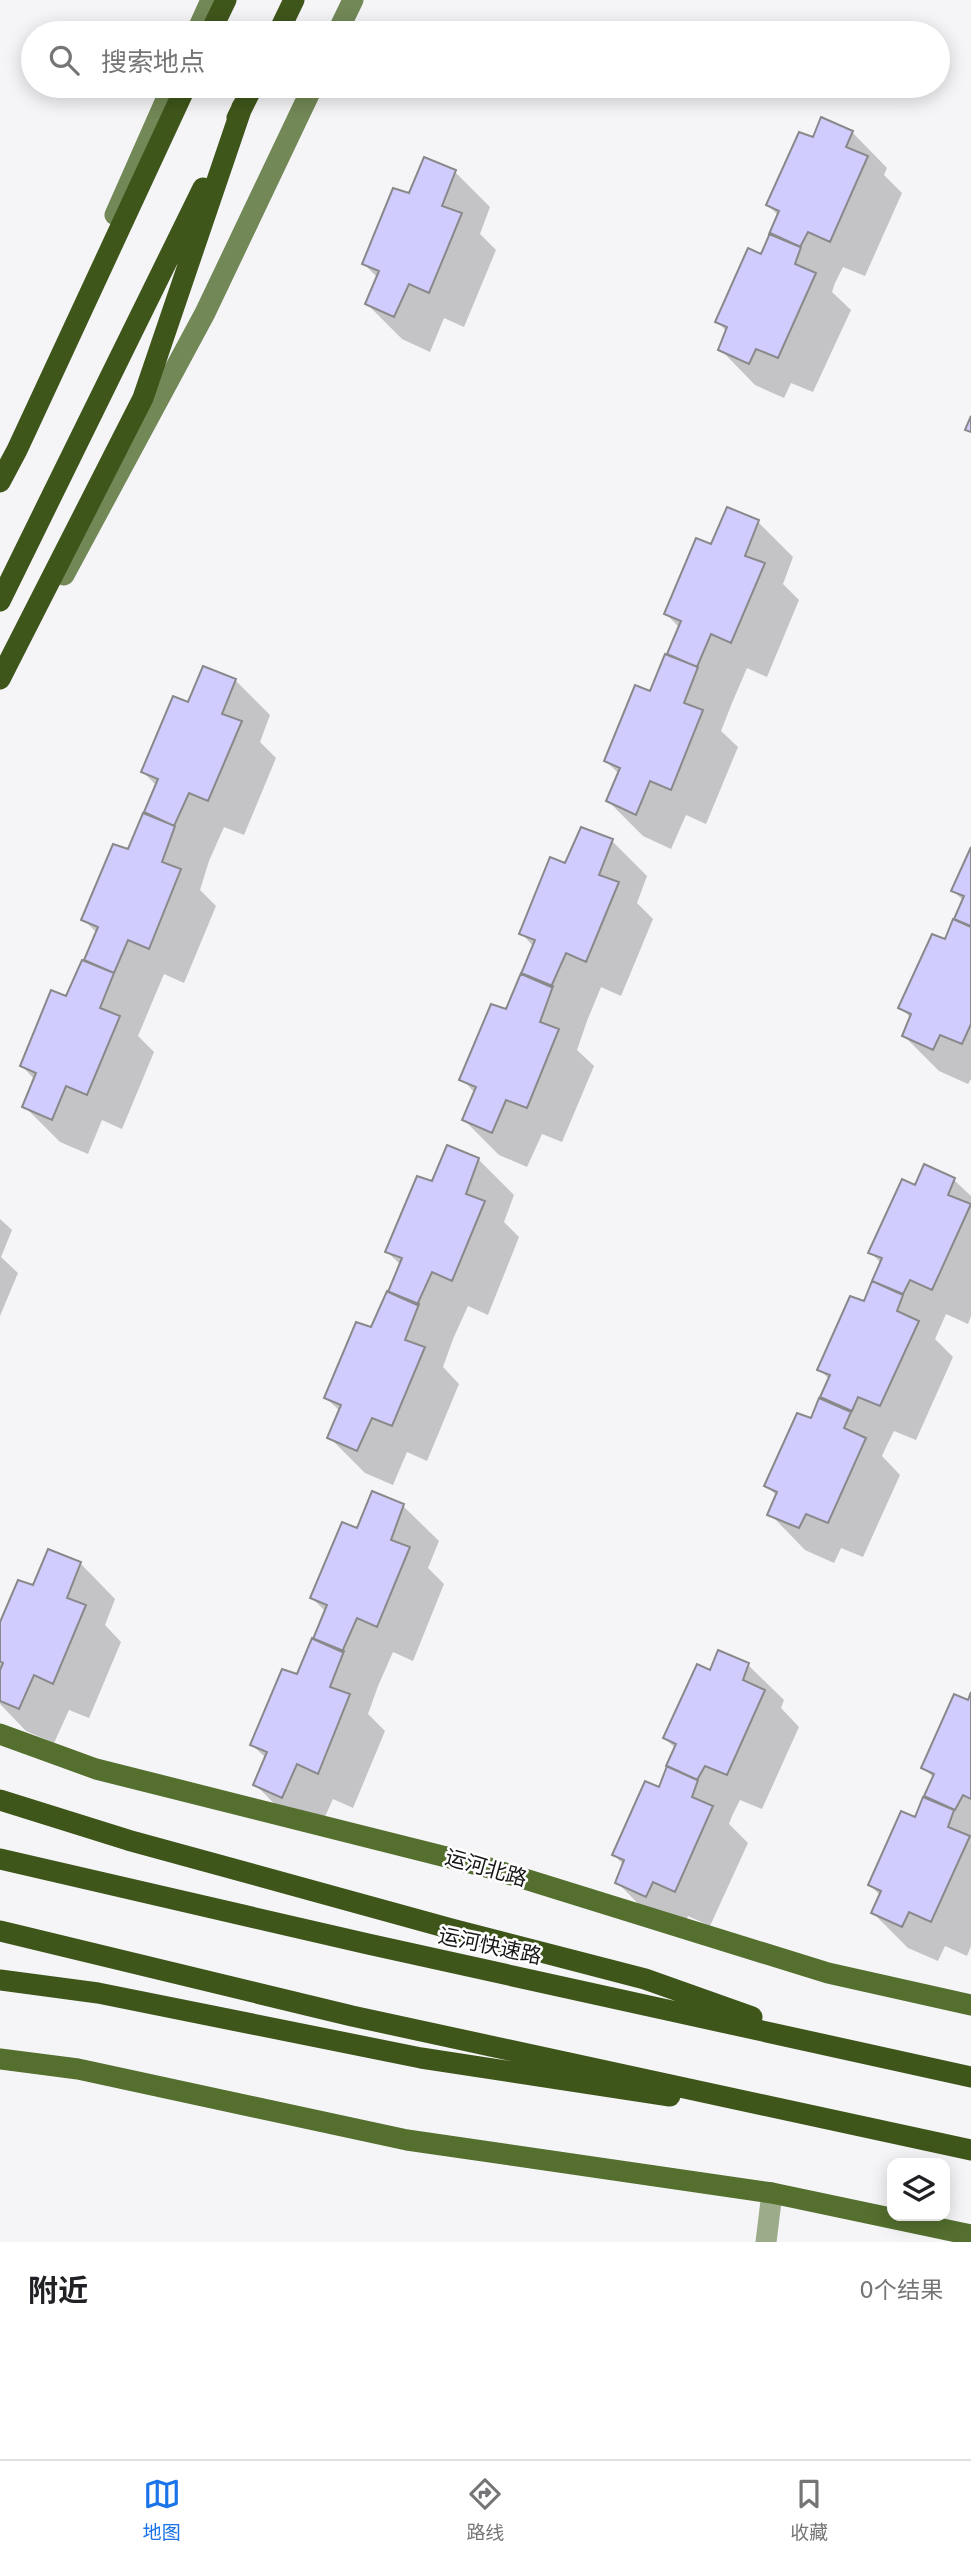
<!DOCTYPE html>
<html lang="zh">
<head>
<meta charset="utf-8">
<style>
  body { margin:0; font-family:"DejaVu Sans","Noto Sans SC",sans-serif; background:#f2f2f2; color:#202124 }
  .controls { position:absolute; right:21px; bottom:21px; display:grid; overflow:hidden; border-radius:14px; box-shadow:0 4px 18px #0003 }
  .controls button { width:63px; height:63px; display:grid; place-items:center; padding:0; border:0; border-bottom:2px solid #e0e0e0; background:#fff; color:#202124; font:35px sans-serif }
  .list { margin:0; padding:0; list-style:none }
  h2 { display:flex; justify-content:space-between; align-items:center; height:91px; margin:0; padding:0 28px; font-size:30px }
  h2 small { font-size:23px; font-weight:400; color:#757577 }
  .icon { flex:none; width:38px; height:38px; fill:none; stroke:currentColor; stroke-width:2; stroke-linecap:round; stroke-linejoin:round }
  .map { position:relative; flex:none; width:971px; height:2242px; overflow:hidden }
  .search { position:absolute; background:#fff; box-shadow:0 4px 18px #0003; left:21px; right:21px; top:21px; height:77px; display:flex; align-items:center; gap:18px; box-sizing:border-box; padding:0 24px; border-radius:38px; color:#757577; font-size:26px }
  .sheet { height:217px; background:#fff }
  nav { display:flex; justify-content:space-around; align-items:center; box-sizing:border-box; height:98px; border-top:2px solid #e0e0e0; background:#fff; font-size:19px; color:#757577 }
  nav a { display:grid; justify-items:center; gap:4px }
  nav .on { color:#1a73e8 }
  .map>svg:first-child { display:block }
</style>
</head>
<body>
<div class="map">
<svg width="971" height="2242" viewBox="0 0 971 2242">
  <rect width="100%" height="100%" fill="#f5f5f8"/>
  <path fill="#0003" d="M852,132L887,168L884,175L902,193L865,276L843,267L835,283L832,292L851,310L813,392L791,383L784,398L755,385L720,349L727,332L717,321L762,256L779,216L768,205L814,139Z
    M455,172L490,207L480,234L496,250L464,327L444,318L430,352L402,339L367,304L378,278L364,264L410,196Z
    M758,522L793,557L783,584L799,600L767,677L747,668L732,703L721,731L738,747L706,824L686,815L671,849L643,836L608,801L619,774L606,761L651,693L680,628L666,614L712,546Z
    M235,680L270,715L260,742L276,758L244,835L224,827L209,861L200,890L216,906L184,983L164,974L138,1036L154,1052L122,1129L102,1120L88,1154L60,1142L24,1106L35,1080L22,1066L67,998L97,933L84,920L129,851L157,786L143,772L189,704Z
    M612,841L647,876L637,903L653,919L621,996L601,987L587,1021L577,1050L594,1066L562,1142L542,1134L527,1167L499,1155L464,1120L475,1093L462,1079L507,1011L534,947L521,933L566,865Z
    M971,851V1079L968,1084L939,1071L904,1036L911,1018L900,1007L946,942L956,920L964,901L953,891Z
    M478,1159L514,1195L504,1222L519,1237L488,1315L468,1306L453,1339L443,1367L459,1384L427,1461L407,1452L393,1485L365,1473L329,1437L340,1411L326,1398L372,1329L401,1265L387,1252L432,1183Z
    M925,1167L954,1180L971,1196V1316L968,1324L946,1314L935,1339L953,1357L916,1440L894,1431L886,1447L882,1456L900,1475L863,1557L841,1548L834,1563L805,1550L770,1514L777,1496L767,1486L812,1420L830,1380L819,1369L865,1304L881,1263L870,1252L916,1187Z
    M0,1219L12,1230L1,1257L18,1273L0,1316Z
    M403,1506L439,1541L428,1568L444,1584L413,1661L393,1652L378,1686L368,1714L385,1731L353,1808L333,1799L318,1832L290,1820L255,1784L266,1758L252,1745L298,1676L326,1612L312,1598L358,1530Z
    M80,1563L115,1599L105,1625L121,1642L89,1718L69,1710L54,1743L26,1731L0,1704L2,1669L0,1667V1627L34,1587Z
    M719,1652L748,1665L784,1700L781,1708L799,1727L762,1809L740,1800L732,1816L729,1824L748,1843L710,1926L688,1916L682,1931L652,1918L617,1882L624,1865L614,1855L659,1789L676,1749L665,1738L711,1672Z
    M971,1696V1946L967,1956L945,1946L938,1961L908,1948L873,1913L880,1895L870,1885L916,1819L934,1778L923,1767Z"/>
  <path fill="#d0ccfd" stroke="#89898b" stroke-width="2" d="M821,117L853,131L846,147L868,156L830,242L808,232L800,247L769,234L779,211L766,205L799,132L813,137Z
    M424,157L456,170L442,206L462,213L429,293L409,284L394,317L365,304L379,271L362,264L393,188L409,193Z
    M770,233L801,247L795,264L816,273L778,358L756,349L749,364L718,350L727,327L715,322L748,248L761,254Z
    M971,416V432L965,430Z
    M727,507L759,520L745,556L765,563L731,643L711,634L697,667L667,654L681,621L664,614L696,538L711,544Z
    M665,654L698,667L684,703L703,710L671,790L650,781L636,815L606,801L620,768L604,761L635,685L650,691Z
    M203,666L236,679L222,714L242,721L208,801L189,793L174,826L144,812L158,779L141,772L173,696L188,702Z
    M143,813L175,826L162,862L181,869L149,949L128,940L114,973L84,960L98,927L81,920L113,844L128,849Z
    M581,827L613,839L599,875L619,882L586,962L566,953L551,987L521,974L535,940L519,934L550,857L565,863Z
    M971,847V926L954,919L964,896L951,891Z
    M953,919L971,927V1024L962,1044L940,1035L933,1050L902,1036L911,1014L898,1008L932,934L945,939Z
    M82,960L114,973L100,1008L120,1016L87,1095L66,1086L52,1120L22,1107L36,1073L20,1066L51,990L66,996Z
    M521,973L553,986L540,1022L559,1029L527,1108L506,1100L492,1133L462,1120L476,1087L459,1080L491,1004L506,1009Z
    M447,1145L479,1158L466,1194L485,1201L452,1281L432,1272L417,1305L388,1292L402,1258L385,1252L417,1176L432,1181Z
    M924,1164L955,1178L948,1195L971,1204L932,1290L910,1280L903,1294L872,1281L882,1258L868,1253L902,1179L915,1185Z
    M872,1281L903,1295L897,1311L919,1321L880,1406L858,1397L852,1411L820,1397L830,1375L817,1370L850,1296L864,1301Z
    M387,1291L419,1304L405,1340L425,1347L392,1426L372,1418L357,1451L327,1438L341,1405L324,1398L356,1322L371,1327Z
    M819,1398L851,1412L844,1428L866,1438L828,1523L806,1514L799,1528L767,1515L777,1492L764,1486L797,1413L811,1418Z
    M372,1491L404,1504L391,1540L410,1547L377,1627L357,1618L342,1652L313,1639L327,1605L310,1598L342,1522L357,1528Z
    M48,1549L81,1562L67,1598L86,1605L53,1684L34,1675L19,1709L0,1701V1670L3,1663L0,1661V1622L18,1580L33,1585Z
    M312,1638L344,1651L330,1687L350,1694L318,1774L297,1764L282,1798L253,1785L267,1752L250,1745L282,1669L297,1674Z
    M718,1650L749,1663L743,1680L765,1690L727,1775L705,1766L697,1780L666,1766L676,1744L663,1738L697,1664L710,1670Z
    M971,1692V1799L963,1795L955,1810L924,1796L934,1774L921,1768L954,1694L968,1700Z
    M667,1766L698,1780L692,1797L713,1806L675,1892L653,1882L646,1897L615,1883L624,1860L612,1855L645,1781L659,1787Z
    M923,1797L954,1810L948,1827L970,1836L931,1922L909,1912L902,1927L871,1913L881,1891L868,1885L901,1811L915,1817Z"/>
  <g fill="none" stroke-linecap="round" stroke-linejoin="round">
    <path stroke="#9cac8a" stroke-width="21" d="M766,2242L772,2193"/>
    <path stroke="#728856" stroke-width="21" d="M196,33L211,0
      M337,33L353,0
      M115,215L172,86
      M64,575L205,313L313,86"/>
    <path stroke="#546f2e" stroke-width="21" d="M0,1734L96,1769L486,1867L828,1973L971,2005
      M0,2059L78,2069L407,2140L772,2193L971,2235"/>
    <path stroke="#3f561a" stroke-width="21" d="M210,33L226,0
      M278,33L294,0
      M237,118L253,86
      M0,482L17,450L186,86
      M0,601L203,188
      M0,679L143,398L242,107
      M0,1800L128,1840L452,1929L645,1979L752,2017
      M0,1859L368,1944L971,2077
      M0,1931L352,2016L971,2150
      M0,1980L98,1993L421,2058L670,2096"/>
  </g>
  <g text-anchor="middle" stroke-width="5" stroke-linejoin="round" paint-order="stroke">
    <g font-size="21" fill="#161617" stroke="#fff">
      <text transform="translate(486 1868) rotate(16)" y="7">运河北路</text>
      <text transform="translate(490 1946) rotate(12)" y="7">运河快速路</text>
    </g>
  </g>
</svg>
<div class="controls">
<button><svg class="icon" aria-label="layers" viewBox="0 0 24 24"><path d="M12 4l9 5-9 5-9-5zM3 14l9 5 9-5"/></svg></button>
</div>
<div class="search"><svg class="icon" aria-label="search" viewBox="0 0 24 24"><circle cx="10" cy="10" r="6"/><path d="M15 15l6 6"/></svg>搜索地点</div>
</div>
<section class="sheet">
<h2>附近<small>0个结果</small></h2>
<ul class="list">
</ul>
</section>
<nav>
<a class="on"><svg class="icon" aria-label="map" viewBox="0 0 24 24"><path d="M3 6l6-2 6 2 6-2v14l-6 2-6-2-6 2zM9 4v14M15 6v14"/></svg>地图</a>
<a><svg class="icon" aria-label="directions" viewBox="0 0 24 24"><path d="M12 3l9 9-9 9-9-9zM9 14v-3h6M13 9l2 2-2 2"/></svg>路线</a>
<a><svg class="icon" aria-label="saved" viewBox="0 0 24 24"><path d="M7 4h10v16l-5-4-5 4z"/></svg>收藏</a>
</nav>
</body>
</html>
